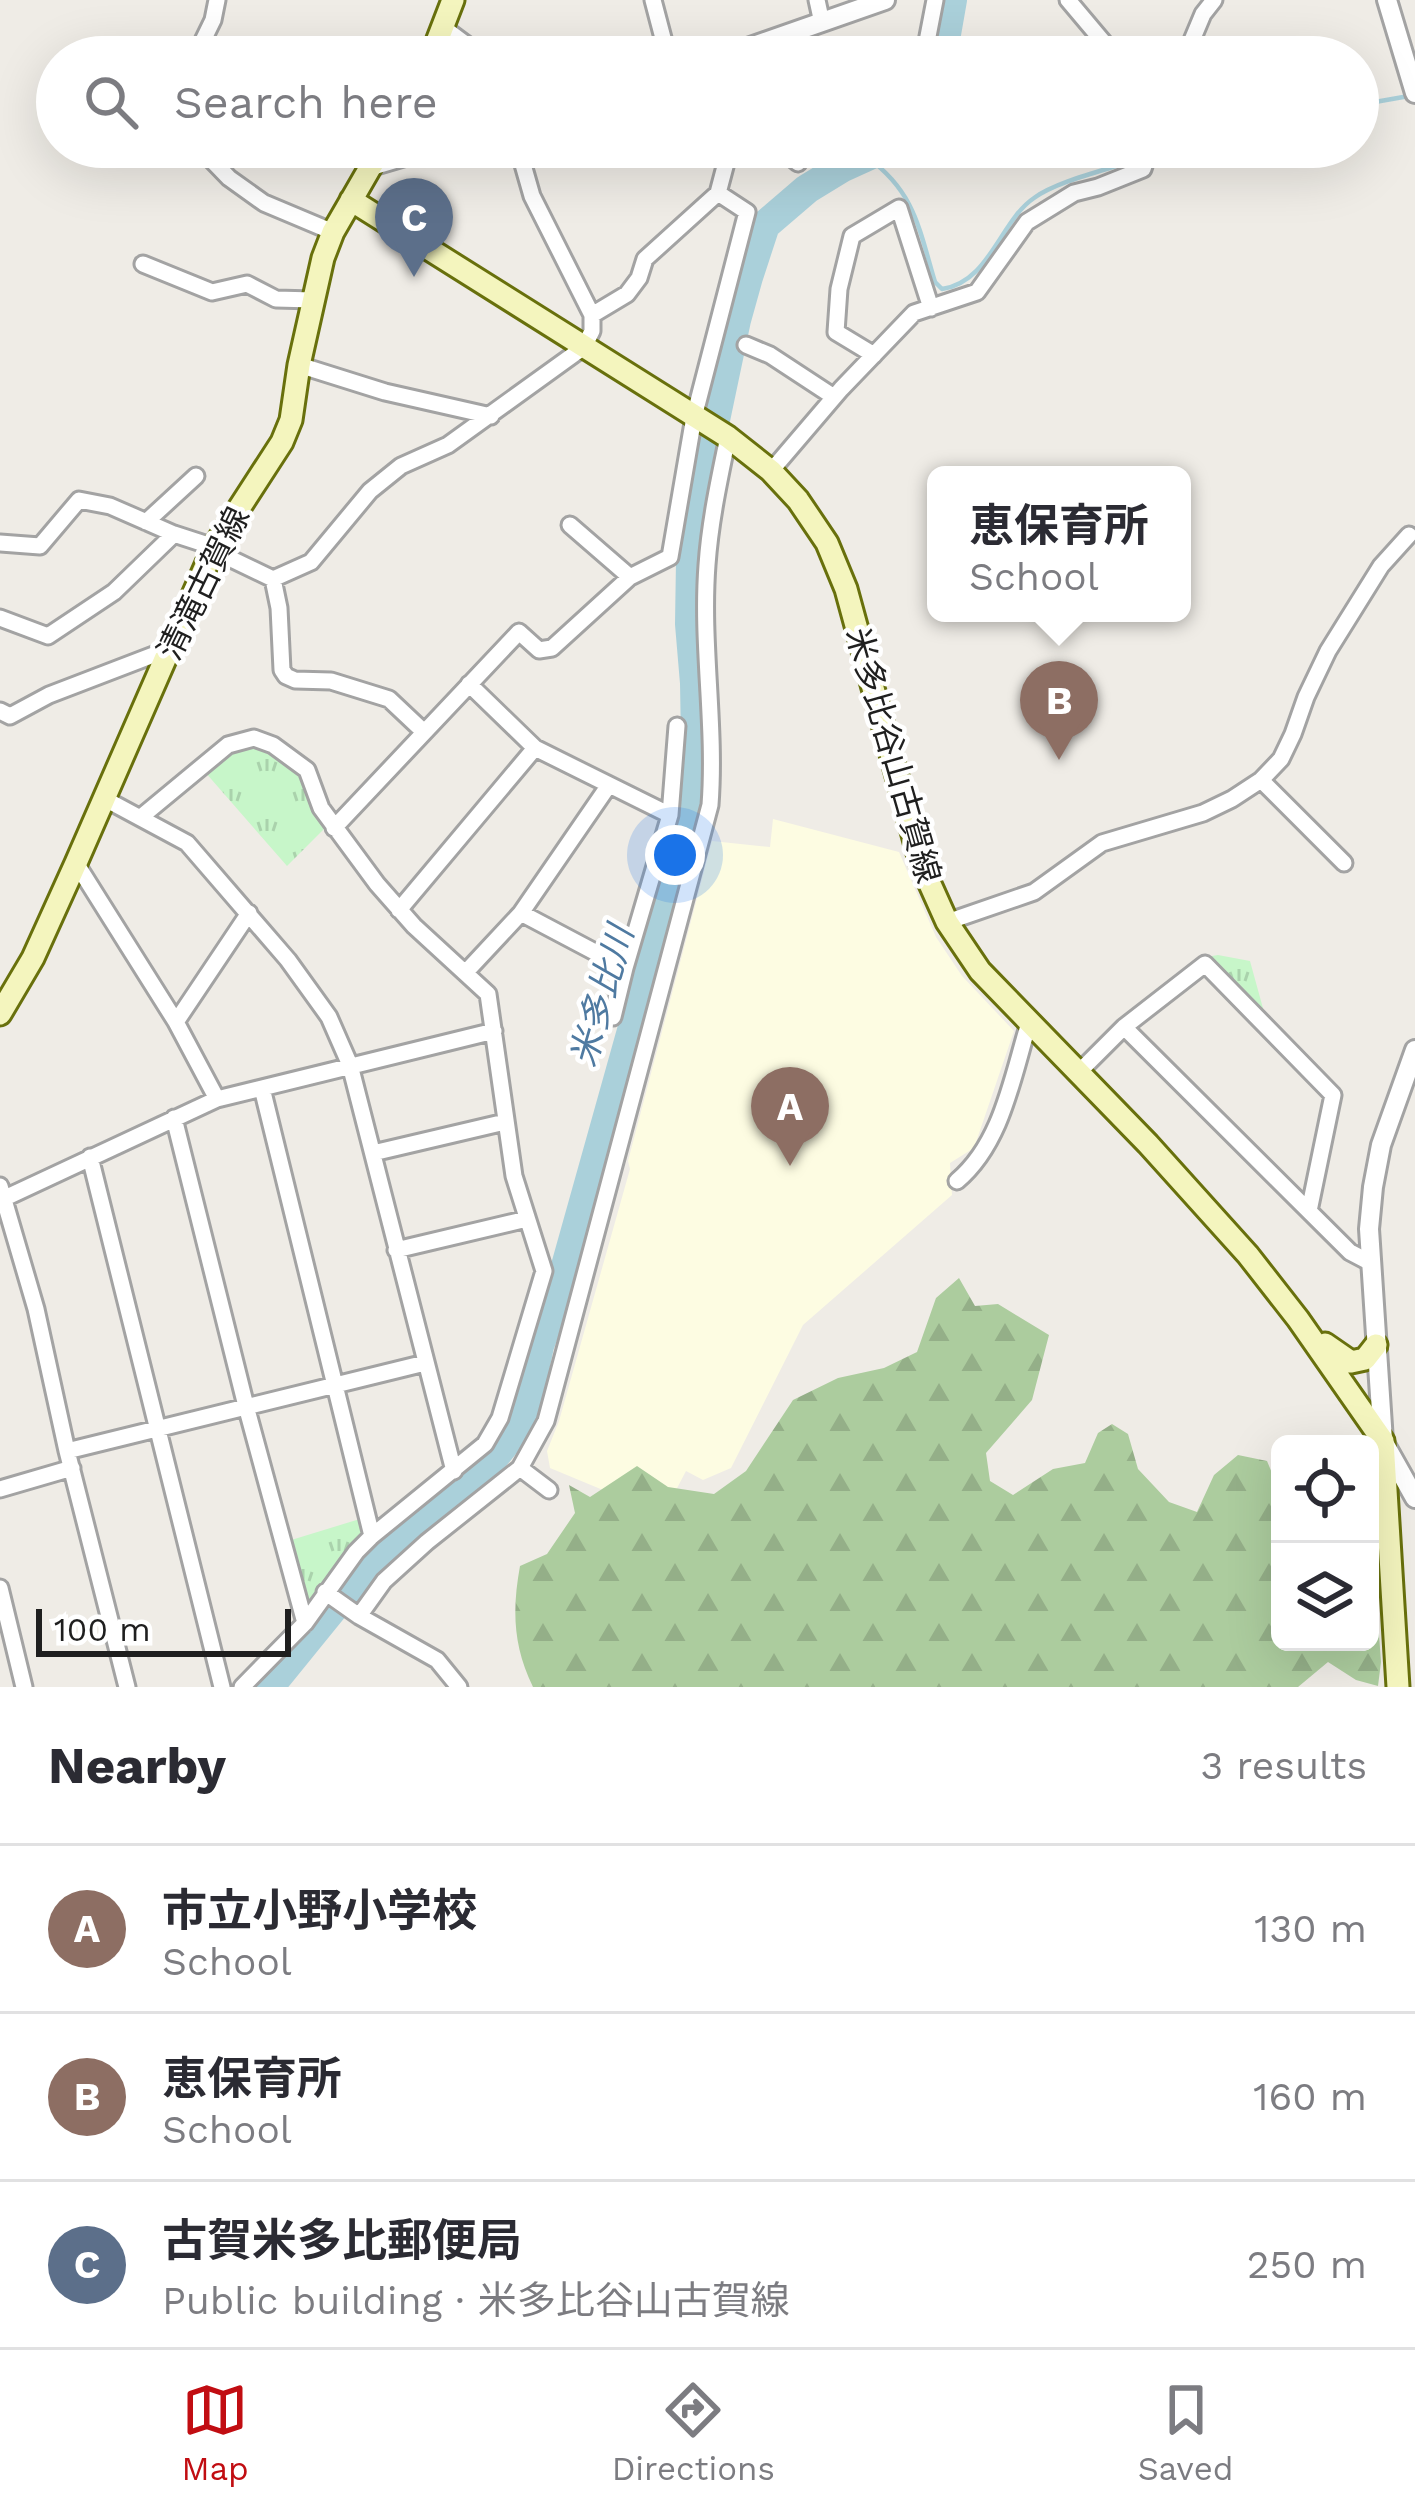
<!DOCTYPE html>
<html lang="en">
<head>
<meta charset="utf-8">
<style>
  body { margin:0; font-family:"Work Sans","Noto Sans JP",sans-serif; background:#f2f2f3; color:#2b2b33 }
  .controls { position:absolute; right:36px; bottom:36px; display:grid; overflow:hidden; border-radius:18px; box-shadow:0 12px 48px #0002 }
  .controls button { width:108px; height:108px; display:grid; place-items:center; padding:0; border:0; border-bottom:3px solid #e1e1e2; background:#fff; color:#2b2b33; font:60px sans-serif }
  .scale { position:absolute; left:36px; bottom:30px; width:255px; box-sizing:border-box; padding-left:12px; border:6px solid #1f1f1f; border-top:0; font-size:33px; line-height:42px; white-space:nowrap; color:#1f1f1f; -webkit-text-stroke:9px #fff; paint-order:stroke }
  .you { position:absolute; left:675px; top:855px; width:42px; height:42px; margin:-30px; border:9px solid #fff; border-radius:50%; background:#1a73e8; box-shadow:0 0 0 18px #1a73e833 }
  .badge { display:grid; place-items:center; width:78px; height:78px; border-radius:50%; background:#c10d12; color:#fff; font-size:39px; font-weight:700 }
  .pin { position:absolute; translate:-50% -99px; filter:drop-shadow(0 3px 6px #0008) }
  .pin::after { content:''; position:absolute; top:63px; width:42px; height:36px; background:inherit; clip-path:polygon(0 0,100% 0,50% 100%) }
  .popup { position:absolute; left:927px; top:466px; width:264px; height:156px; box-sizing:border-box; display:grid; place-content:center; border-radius:18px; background:#fff; filter:drop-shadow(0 3px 9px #0005); font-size:39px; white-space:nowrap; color:#7c7c81 }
  .popup b { font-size:45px; color:#2b2b33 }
  .popup::after { content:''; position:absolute; left:50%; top:100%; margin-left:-24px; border:24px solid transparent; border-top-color:#fff }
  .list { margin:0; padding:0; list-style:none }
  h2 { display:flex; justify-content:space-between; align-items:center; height:156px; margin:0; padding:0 48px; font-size:51px }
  h2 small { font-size:39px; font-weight:400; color:#7c7c81 }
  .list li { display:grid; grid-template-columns:78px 1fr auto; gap:36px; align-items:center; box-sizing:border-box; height:168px; padding:0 48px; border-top:3px solid #e1e1e2 }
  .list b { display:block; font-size:45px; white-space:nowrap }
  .list p { margin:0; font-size:39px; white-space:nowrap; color:#7c7c81 }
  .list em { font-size:39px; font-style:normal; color:#7c7c81 }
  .icon { flex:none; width:66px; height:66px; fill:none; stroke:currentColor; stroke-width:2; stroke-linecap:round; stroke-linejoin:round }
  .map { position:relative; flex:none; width:1415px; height:1687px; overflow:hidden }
  .search { position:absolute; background:#fff; box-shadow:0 12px 48px #0002; left:36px; right:36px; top:36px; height:132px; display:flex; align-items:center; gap:30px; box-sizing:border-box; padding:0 42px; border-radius:66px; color:#7c7c81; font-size:45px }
  .sheet { height:660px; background:#fff }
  nav { display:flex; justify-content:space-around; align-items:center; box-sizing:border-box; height:168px; border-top:3px solid #e1e1e2; background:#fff; font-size:33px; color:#7c7c81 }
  nav a { display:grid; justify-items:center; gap:6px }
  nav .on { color:#c10d12 }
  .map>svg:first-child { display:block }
</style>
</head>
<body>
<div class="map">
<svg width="1415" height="1687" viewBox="0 0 1415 1687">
  <defs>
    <pattern id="forest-firs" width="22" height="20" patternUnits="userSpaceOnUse" patternTransform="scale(3)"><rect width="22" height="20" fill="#accc9e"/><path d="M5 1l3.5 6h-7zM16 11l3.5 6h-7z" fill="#94af88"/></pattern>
    <pattern id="park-tufts" width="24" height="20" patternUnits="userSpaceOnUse" patternTransform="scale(3)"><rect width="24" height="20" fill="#c7f6c9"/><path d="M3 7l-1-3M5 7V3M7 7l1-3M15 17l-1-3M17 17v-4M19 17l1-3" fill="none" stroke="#aad2ac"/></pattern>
  </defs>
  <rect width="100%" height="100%" fill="#efece6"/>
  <path fill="#fdfce2" d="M773,819L899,852L936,937L962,976L1014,1031L974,1148L950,1163L952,1195L803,1325L731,1468L703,1480L686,1471L663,1515L550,1468L547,1451L559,1421L630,1169L628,1161L712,841L770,847Z"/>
  <path fill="url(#forest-firs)" d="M959,1278L975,1306L998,1304L1049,1335L1032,1400L986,1453L990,1481L1013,1495L1053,1469L1085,1463L1098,1433L1112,1424L1128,1434L1138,1469L1169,1502L1197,1512L1214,1475L1238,1455L1267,1461L1280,1492V1642H1370V1563L1374,1565L1381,1662L1378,1686L1356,1680L1328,1662L1298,1687H533C513,1646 512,1610 520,1566L547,1554L575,1513L569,1485L590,1497L637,1466L668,1487L714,1494L746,1471L793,1400L838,1378L884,1368L917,1352L936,1298Z"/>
  <path fill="url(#park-tufts)" d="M256,745C306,769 306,779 325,828L287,866L205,772L236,747Z
    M1218,955L1250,961L1264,1012L1206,957Z
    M363,1518L366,1532L309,1608L288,1541Z"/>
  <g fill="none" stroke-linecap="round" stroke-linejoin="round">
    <path stroke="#aad0da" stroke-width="4.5" d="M1358,105L1409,96
      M1152,155L1175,147
      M868,158C915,192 919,229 935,282L942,289C990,282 1000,221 1034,198C1059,180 1111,169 1141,158"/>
    <path stroke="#aad0da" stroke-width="30" d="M942,57L952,0
      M269,1687L364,1570L433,1508L474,1481L504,1445L525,1413L539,1346L561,1284L684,845L694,789L696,739L695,683L690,624L691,561L707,458L736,320L748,277L765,225L807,189L843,167L887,147"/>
    <defs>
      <path id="minor" d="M653,0L668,57
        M817,0L822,23
        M1068,0L1116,57
        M444,28L483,57
        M195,57L213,20L217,0
        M924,57L935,0
        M1185,57L1203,14L1214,0
        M199,147L229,178L264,203L333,232
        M779,147L798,163
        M727,159L779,147
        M143,264L212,292L247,284L276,299L313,300
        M592,315L627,294L639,278L645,259L718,193
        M746,345L770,355L834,397
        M874,355L836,332L839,289L852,236L899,208L931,308
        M299,365L385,392L491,416
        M771,471L841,389L914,313L977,292L1027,222L1074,193L1098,187L1143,169L1150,147
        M146,522L196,476
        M570,525L630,577
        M0,543L40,546L79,500L110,506L174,534L214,547L223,555L273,579L311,562L370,491L401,466L448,445L584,347L592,331V315L532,196L518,147
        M273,579L279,608L282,670L286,676L295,680L331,681L389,699L424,732
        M0,618L48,636L114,592L174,534
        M469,684L535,748L670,815
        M0,711L10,716L49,695L169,649
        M1261,780L1344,863
        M105,799L187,843L288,960L329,1017L350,1065L454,1471
        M141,817L228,745L254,738L273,745L307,770L321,808L377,884L414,926L488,994L514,1176L544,1271L500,1418L485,1444L372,1536L356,1552L305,1623L242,1687
        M334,828L519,632L539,650L552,648L630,577L670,557L694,417L747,212L718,193L727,159L723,147
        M76,863L176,1022L217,1099
        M399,910L535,748
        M521,913L625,968
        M947,922L1034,892L1102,843L1203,813L1232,799L1261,780L1281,759L1293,734L1306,697L1328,651L1381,566L1409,535
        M466,972L521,913L609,785
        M613,1017L625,968L670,815L677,726
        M176,1022L249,913
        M1124,1027L1350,1252L1371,1263
        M1078,1073L1124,1027L1205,964L1333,1095L1309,1211
        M262,1088L372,1536
        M174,1118L246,1406L305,1623
        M373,1153L505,1122
        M90,1157L222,1687
        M957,1181C1002,1143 1012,1078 1029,1023
        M0,1186L36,1309L67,1451L127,1687
        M3,1199L217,1099L494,1031
        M396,1250L527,1219
        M67,1451L425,1363
        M520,1468L549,1490
        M0,1489L72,1468
        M0,1588L24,1687
        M325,1592L359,1616L437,1660L459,1687
        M359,1616L384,1581L427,1542L520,1468L546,1421L710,805C716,725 701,645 707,565C710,522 719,480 728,437"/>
      <path id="tertiary" d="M1387,0L1415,93
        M722,57L885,0
        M371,166L435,147
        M1415,1050L1381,1145L1373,1187L1369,1229L1383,1441L1415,1498"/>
      <path id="secondary" d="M431,57L453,0
        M351,200L728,437L771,471L798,500L827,543L846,589L921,864L947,922L980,971L1148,1144L1248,1255L1298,1319L1383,1441L1398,1687
        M0,1014L33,958L76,863L214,547L282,442L291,420L299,365L323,258L333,232L382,147
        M1325,1344L1351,1362L1365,1359L1376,1345"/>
    </defs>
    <use href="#minor" stroke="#a3a3a3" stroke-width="21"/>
    <use href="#tertiary" stroke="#a3a3a3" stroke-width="24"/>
    <use href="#secondary" stroke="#68700c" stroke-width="27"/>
    <use href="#minor" stroke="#fff" stroke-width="15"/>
    <use href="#tertiary" stroke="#fff" stroke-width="18"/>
    <use href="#secondary" stroke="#f4f5be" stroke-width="21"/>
  </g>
  <g text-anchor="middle" stroke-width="9" stroke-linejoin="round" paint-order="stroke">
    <g font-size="33" fill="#1f1f1f" stroke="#fff">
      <text transform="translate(203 583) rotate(-64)" y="12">清滝古賀線</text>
      <text transform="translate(894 755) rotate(74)" y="12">米多比谷山古賀線</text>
    </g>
    <g font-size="36" font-style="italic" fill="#4f7aa1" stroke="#fff">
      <text transform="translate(601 996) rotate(-74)" y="13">米多比川</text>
    </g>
  </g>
</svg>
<div class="controls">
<button><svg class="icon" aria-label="locate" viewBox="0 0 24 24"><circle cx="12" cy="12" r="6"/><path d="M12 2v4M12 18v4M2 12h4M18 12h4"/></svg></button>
<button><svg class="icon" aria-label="layers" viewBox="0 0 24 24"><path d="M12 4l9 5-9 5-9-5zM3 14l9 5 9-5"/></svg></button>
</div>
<div class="scale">100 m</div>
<div class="you"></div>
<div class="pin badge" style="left:790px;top:1166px;background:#8d6e63">A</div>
<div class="pin badge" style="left:1059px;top:760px;background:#8d6e63">B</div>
<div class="popup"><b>恵保育所</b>School</div>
<div class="pin badge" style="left:414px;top:277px;background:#5c6f8a">C</div>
<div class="search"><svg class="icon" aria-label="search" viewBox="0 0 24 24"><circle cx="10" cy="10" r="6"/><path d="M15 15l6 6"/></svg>Search here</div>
</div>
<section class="sheet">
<h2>Nearby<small>3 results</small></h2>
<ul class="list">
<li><span class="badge" style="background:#8d6e63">A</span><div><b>市立小野小学校</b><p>School</p></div><em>130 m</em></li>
<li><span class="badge" style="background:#8d6e63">B</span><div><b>恵保育所</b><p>School</p></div><em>160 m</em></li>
<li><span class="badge" style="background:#5c6f8a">C</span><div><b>古賀米多比郵便局</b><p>Public building · 米多比谷山古賀線</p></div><em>250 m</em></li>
</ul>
</section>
<nav>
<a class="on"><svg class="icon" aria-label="map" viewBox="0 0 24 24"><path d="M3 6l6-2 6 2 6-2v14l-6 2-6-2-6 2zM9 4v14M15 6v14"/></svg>Map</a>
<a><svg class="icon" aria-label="directions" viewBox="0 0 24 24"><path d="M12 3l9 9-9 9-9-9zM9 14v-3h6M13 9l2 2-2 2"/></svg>Directions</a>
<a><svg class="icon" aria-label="saved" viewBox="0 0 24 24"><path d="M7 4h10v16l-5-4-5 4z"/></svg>Saved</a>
</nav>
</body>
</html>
